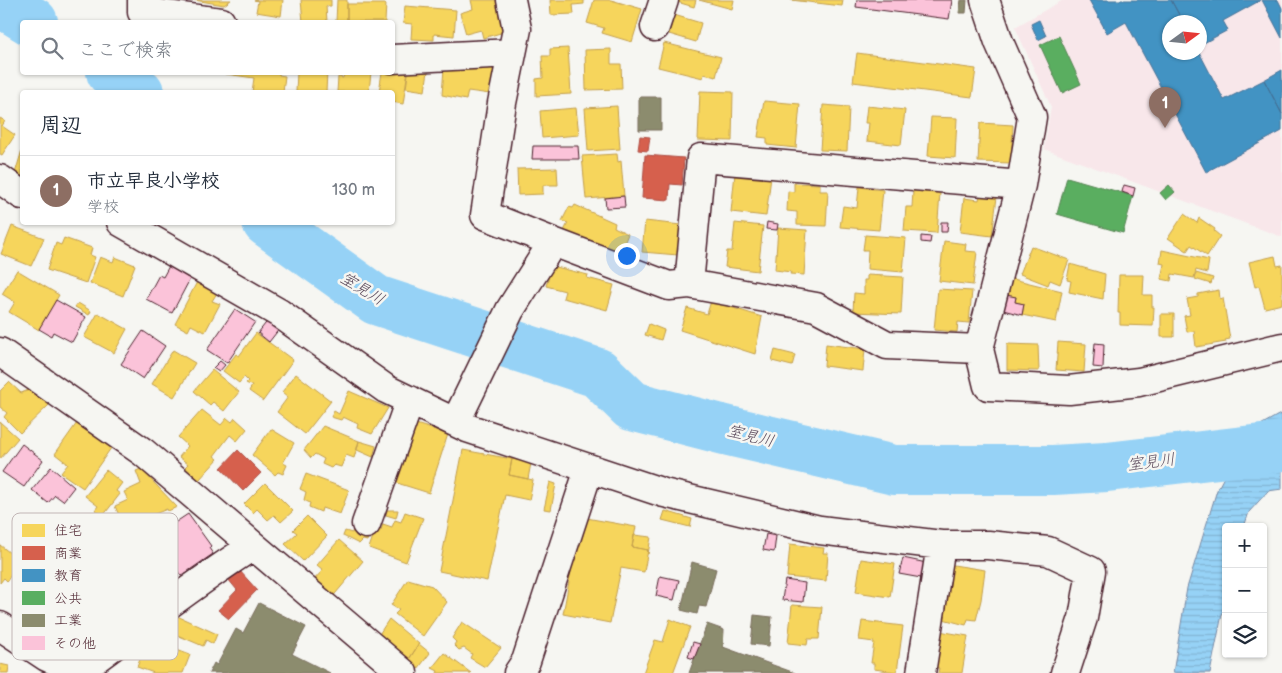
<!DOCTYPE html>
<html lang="ja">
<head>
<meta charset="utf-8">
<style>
  body { margin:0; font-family:"Balsamiq Sans","Klee One",sans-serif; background:#f2f2f3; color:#1f2937 }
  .controls { position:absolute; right:15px; bottom:15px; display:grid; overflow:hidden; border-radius:5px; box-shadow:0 1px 4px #0004 }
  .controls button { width:45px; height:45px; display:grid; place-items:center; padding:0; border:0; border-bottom:1px solid #e0e1e3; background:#fff; color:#1f2937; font:25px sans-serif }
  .compass { position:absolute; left:1162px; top:15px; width:45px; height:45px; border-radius:50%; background:#fff; box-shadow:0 1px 4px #0004; rotate:75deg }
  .you { position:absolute; left:626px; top:255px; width:18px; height:18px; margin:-12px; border:4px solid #fff; border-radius:50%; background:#1a73e8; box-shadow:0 0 0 8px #1a73e833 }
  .badge { display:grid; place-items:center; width:32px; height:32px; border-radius:50%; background:#1a73e8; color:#fff; font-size:16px; font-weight:700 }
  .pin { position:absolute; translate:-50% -41px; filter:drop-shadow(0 1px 2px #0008) }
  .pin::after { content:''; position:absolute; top:26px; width:18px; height:15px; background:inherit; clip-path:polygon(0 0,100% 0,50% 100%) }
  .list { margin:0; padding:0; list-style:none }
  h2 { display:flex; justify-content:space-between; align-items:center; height:65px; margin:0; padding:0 20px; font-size:21px }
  h2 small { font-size:16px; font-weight:400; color:#747a83 }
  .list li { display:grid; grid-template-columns:32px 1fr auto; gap:15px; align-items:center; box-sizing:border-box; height:70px; padding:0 20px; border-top:1px solid #e0e1e3 }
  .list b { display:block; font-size:19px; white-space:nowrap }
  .list p { margin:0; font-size:16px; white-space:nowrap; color:#747a83 }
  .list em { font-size:16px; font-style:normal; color:#747a83 }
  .icon { flex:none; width:28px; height:28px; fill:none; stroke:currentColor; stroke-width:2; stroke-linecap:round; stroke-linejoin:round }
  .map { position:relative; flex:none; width:1282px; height:673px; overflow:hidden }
  .search { position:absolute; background:#fff; box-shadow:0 1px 4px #0004; left:20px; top:20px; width:375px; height:55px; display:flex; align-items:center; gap:12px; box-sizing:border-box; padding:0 18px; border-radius:5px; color:#747a83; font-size:19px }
  .panel { position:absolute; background:#fff; box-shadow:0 1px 4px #0004; left:20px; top:90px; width:375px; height:135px; border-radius:5px }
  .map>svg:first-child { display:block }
</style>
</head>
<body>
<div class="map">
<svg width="1282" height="673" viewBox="0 0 1282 673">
  <defs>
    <pattern id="water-rules" width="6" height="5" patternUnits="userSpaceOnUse" patternTransform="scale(1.25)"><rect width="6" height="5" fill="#96d2f6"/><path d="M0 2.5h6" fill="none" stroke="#83b4d3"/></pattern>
  </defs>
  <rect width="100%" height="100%" fill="#f6f6f2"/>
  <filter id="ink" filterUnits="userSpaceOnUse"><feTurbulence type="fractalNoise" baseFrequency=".02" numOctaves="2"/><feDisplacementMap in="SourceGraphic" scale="10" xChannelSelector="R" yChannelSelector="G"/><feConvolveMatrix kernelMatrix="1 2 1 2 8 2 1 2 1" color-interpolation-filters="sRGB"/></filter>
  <g filter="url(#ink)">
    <path fill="#f8e7ea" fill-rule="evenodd" d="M1063,0H1282V237L1044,149L1051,107L1015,27ZM1170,22H1200V52H1170Z"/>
    <path fill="url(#water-rules)" stroke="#788aa5" d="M1282,413V489L1268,491L1249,512L1244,527H1226V595L1210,673H1173L1187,588L1217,490L1248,432Z"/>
    <path fill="#f6d55c" stroke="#c29e4d" d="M194,0H231L224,5Z
      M254,0H283L281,16L256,12L258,1Z
      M301,0H331V6H326L327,22H303Z
      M337,0H347V22H336Z
      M471,0H502L511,30L483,38L481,30L466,34L460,13L473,9Z
      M550,0H584V4L573,5L574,14L551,15Z
      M594,0H611L642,9L632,42L602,33L604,28L587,23Z
      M678,0H696L694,7L677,2Z
      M699,0H734L732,9Z
      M791,0H843L842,6Z
      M347,4H386L385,22H347Z
      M405,6L456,10L454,36L434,34V40L411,39L412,24L403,23Z
      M674,15L701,23L696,42L669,34Z
      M664,43L721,57L716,77L704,74L703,78L658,67Z
      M568,48L571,94L536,96V79L543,78L542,56H550V49Z
      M611,49V64H621L622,89L586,90L585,50Z
      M857,53L976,69L972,97L853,82Z
      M430,58L425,91L406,88L410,60Z
      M409,64L403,104L392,102V92H379L382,72H392Z
      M495,67L490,94L468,91L466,100L442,95L444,68Z
      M226,72H279V75L285,76L283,92H252L254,78L226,74Z
      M297,72H327L326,92H296Z
      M344,72H371L369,92H337L338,77L343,78Z
      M700,91L733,92L732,141L698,140Z
      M764,101L800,104L796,148L767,145V138L758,137Z
      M823,105L849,107L847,151L820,150Z
      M617,106L620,149L588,151L585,108Z
      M867,106L905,110L901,145L867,141L869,123H865Z
      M576,108L579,135L542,138L540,111Z
      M931,117L957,118L955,158L928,156Z
      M0,118L5,121L2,126L15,135L2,155L0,154Z
      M980,123L1013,125L1011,163L978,162Z
      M22,150V181L13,180Z
      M617,154L618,162L621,161L624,196L586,199L582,156Z
      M557,168L558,185H543V194L518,195L517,169Z
      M735,173L771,177L766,216L731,212Z
      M794,183L820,184V191H828L826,226L797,225V212L787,211L788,191L794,192Z
      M859,187L883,190L879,230L840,227L843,206L857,208Z
      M913,191L940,193L937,233L904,231L906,207H912Z
      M980,194L997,197L992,236L960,232L964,198L979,200Z
      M575,205L615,223L614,227L628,234L618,258L563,233L568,223L562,221L569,207L573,208Z
      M1184,214L1197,223L1199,218L1215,229L1214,231L1220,236L1207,256L1191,245L1187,251L1168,238Z
      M645,221L681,225L678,255L642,252Z
      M735,223L763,226L758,271L725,267L727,251H732Z
      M12,226L44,238L31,266L1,254Z
      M778,228L807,230L804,275L790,274L791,272L775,270Z
      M865,235L906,238L903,272L867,269L868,250H863Z
      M64,238L92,248L90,255L95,257L86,283L47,270L56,243L61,245Z
      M944,241L966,244L965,251L977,252L973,285L939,281Z
      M1031,246L1069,260L1060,284L1050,280L1048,285L1020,274Z
      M1162,250L1209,260L1207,273L1196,270L1194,278L1172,274L1171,281L1161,279L1164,264L1160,263Z
      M1275,256L1277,266L1282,265V304L1265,308L1259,286L1255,287L1249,262Z
      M100,257L113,262L115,257L135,265L123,296L90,283Z
      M1070,264L1105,274L1103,299L1069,292L1071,281L1067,280Z
      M552,266L588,275L587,278L614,285L607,310L563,298L565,291L546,286Z
      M17,270L59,295L39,330L9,312L15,302L2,294Z
      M1196,273L1213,278L1211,284L1195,279Z
      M867,275L903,277L901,314L853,312L854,293L864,294V280H867Z
      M1119,275H1144L1143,295H1152V307H1154L1153,326L1120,325V313H1118Z
      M1009,278L1062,291L1056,322L1022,315L1024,304L1015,302L1016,297L1006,295Z
      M197,282L217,293L212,301L220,304L205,332L191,325L188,331L175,324Z
      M938,289L972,291L969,323L958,322L957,332L934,330Z
      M1219,290L1220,299L1223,298L1230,339L1225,340L1226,342L1196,347L1194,331L1187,332L1184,316L1190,315L1187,299L1198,297V294Z
      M711,301L762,317L755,354L680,330L687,308L707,314Z
      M78,303L91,311L89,315L75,307Z
      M98,313L127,329L114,353L84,337Z
      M1161,314H1174V337H1161Z
      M649,324L664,330L661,340L645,335Z
      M256,333L293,360L263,401L249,391L252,386L246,383L248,381L244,377L239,383L223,371L236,354L239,356Z
      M1058,342L1086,344L1084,372L1056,370Z
      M826,344L865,349L863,371L824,366Z
      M1007,344L1038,345L1039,371L1007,370Z
      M173,350L195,363L174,397L152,384Z
      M775,350L795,355L792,366L772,361Z
      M212,370L239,392L224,411L213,402L210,405L194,391Z
      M296,374L331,401L305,434L277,412L288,397L282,392Z
      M9,382L21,393L29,390L50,404L20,433L4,417L7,413L0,407V391Z
      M349,391L388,408L372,434L357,428L358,424L343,417L341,420L331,417L334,411L339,414Z
      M202,410L221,425L227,418L232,422L235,418L247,429L237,441L230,435L214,456L218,459L199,480L185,467L188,464L179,457L188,446L178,437Z
      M84,413L108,430L101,441L111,448L83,488L61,473L68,464L55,454Z
      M0,422L18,438L0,459Z
      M416,424L448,434L429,493L397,483Z
      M323,426L359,441L354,458L346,455L341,467L334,465L331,468L322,464L324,459L315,454L311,458L304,450Z
      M271,429L294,443L283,463L287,465L283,474L278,472L275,475L252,455Z
      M359,441L376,446L373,457L357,450Z
      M463,450L512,459L509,475L533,480L529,500L505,495L487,581L439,571Z
      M512,459L531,463L528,479L509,475Z
      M141,469L177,507L168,511L167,509L124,527L115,506L128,500L124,492L141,484L136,471Z
      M106,470L122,483L116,491L120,494L103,516L95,510L98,506L85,496Z
      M306,474L349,490L340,514L322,508L321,512L309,507L310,503L304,500L306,492L300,489Z
      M550,482L556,484L551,510L544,509Z
      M265,483L293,511L281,522L274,515L268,520L257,509L253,513L244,504Z
      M387,510H398L396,518L386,515Z
      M665,511L692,519L690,527L662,520Z
      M405,512L423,518L406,562L369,548L376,528L381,530L383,524L392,527L395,520L401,522Z
      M307,516L327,536L303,561L285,544L297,533L293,530Z
      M581,517L636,527L632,547L648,550L644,572L621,568L610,623L563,614Z
      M353,529L367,532L364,536L368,538L367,541L363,540L359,544L343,536L345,531L352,533Z
      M634,535L651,537L648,554V550L632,547Z
      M339,540L363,561L330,600L311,583L323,570L317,565Z
      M790,544L824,548L823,553H828L826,581L787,577Z
      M0,545L20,561L7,581L4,578L0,583Z
      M861,559L895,564L890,597L856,592Z
      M947,564L985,570L981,600L976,620L968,619L966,625L939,618Z
      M408,579L432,586L447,602L423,636L395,614L399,610L391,605Z
      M792,605L822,607L819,639H808L807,645L788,643Z
      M177,616L217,634L213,644L206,640L203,646L170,632Z
      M389,619L419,644L407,662L374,642Z
      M670,619L690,627L673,673H643L655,640L663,642Z
      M862,621L903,626L897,672L874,669V663H871L874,642L859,640Z
      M462,622L501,648L485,667L470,658L472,654L464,648L459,650L454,645L456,642L452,638Z
      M939,631L968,636L962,673H938L939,668L932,667Z
      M148,639L190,655L183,673H154L137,667Z
      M419,644L430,653L418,669L408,661Z
      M444,653L471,673H437L438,671L432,668Z
      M0,664L9,666L8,673H0Z"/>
    <path fill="#d6604d" stroke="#ac4c43" d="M640,136L650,137L648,151L638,150Z
      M645,155L684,158L682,185L670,184L669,200L642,198Z
      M238,450L261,473L243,491L221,468Z
      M239,570L257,590L229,619L218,610L237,590L228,579Z"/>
    <path fill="#4393c3" stroke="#457095" d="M1089,0H1171L1183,22H1170V52H1199L1224,100L1264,80L1282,114V131L1206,172L1126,22L1107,33Z
      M1171,0H1261L1223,21L1228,30L1200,45V22H1183Z
      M1262,0H1278L1282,8V38Z
      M1039,20L1046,36L1038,40L1031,24Z
      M1282,70V114L1264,80Z"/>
    <path fill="#5aae61" stroke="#558351" d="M1059,36L1081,84L1062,93L1040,45Z
      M1067,177L1133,196L1123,233L1057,214Z
      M1169,185L1175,192L1166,200L1160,193Z"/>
    <path fill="#8c8c6e" stroke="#786b5a" d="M961,0H967L966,13H959Z
      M639,97H661V130H639Z
      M692,562L716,569L706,607L699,606L697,614L681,610Z
      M259,603L306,627L292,654L330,673H209L214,663L217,665L236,629L243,633Z
      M754,615L772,617L769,646L751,644Z
      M707,624L724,630L723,647L795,673H689Z"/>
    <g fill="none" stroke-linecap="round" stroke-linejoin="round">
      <path stroke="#96d2f6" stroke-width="50" d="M0,2L33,22
        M111,72L139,92
        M267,222L376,300L598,373L632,406L725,430L894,470H1053L1107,467L1270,448L1282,446"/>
    </g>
    <path fill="#fbc3d9" stroke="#4a1f2b" d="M857,0H952L949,19L856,7Z
      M533,146H578L579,159H532Z
      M1124,185L1135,188L1133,196L1122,192Z
      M624,196L625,207L606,208L605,198Z
      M767,222L778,224L777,230L766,229Z
      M941,222H948L947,232H941Z
      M921,236L931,237L930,243L921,242Z
      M169,266L190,279L172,313L146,299L159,275L163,277Z
      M1006,295L1016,297L1015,302L1024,304L1022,315L1003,310Z
      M56,300L86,317L72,342L53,332L51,336L39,329Z
      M235,309L255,322L227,363L207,350Z
      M269,319L280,328L269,342L258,333Z
      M143,331L165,346L143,379L121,364Z
      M1095,343L1104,344L1103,368L1093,367Z
      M220,361L225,365L219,372L213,368Z
      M22,444L43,460L24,487L2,472Z
      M51,467L74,487L63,501L55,495L48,503L32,490Z
      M188,514L211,546L209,548L213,554L181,576L163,550L173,543L164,530Z
      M766,534L776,536L774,552L763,550Z
      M903,558L936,565L932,580L899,574Z
      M660,576L679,580L674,600L656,596Z
      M785,580L805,583L803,602L782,600Z
      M693,642L700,644L694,659L688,657Z"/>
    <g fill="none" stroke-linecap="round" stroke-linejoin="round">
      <defs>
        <path id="street" d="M142,0V12L221,22
          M985,0L999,42L1032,117L1021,185L979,349L988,386L1069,390L1139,382L1282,347
          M655,27L664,0
          M392,59L512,53
          M0,179L22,195
          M121,222L279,313L386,389L467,428L664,493L820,530L941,545L921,673
          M553,242L669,286L689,284L816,307L887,345L979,349
          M689,284L701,158L1021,185
          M0,352L143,452L403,673
          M461,411L510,310L553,242L485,215L502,103L517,29L511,0
          M366,524L410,400
          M941,545H988L1048,551L1091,571L1083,618L1065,673
          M0,626L47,657L79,671C137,629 193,584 253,546
          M518,673L526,661L589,469"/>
      </defs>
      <use href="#street" stroke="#4a1f2b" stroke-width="31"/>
      <use href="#street" stroke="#f6f6f2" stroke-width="28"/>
    </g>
  </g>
  <g text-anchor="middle" stroke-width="5" stroke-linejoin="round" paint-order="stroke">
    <g font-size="16" font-style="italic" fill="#5d4c5e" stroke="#f6f6f2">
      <text transform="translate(363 288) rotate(31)" y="6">室見川</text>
      <text transform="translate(751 435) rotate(14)" y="6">室見川</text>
      <text transform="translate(1151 461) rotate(-7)" y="6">室見川</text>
    </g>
  </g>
  <rect x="12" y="513" width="166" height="147" rx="8" fill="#f6f6f2" stroke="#c2b6b6" stroke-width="1"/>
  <rect x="22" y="524" width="23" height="13" fill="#f6d55c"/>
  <rect x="22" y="546" width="23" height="14" fill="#d6604d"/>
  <rect x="22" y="569" width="23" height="13" fill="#4393c3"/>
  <rect x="22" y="591" width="23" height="14" fill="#5aae61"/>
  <rect x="22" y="614" width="23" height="13" fill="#8c8c6e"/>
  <rect x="22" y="636" width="23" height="14" fill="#fbc3d9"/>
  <g font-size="14" fill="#4a1f2b">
    <text x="54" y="535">住宅</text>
    <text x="54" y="558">商業</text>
    <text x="54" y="580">教育</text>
    <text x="54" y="603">公共</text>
    <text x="54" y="625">工業</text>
    <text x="54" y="648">その他</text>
  </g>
</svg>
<div class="controls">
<button>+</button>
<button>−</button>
<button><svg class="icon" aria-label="layers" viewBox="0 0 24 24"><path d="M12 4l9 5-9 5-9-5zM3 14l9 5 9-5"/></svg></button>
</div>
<svg class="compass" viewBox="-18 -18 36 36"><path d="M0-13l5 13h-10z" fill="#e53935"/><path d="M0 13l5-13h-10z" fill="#747a83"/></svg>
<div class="you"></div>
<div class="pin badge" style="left:1165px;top:128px;background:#8d6e63">1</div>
<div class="search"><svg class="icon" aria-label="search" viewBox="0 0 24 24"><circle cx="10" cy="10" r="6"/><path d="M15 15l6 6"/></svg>ここで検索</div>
<section class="panel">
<h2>周辺<small></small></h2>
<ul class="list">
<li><span class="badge" style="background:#8d6e63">1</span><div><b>市立早良小学校</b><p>学校</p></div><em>130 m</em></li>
</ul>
</section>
</div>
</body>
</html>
